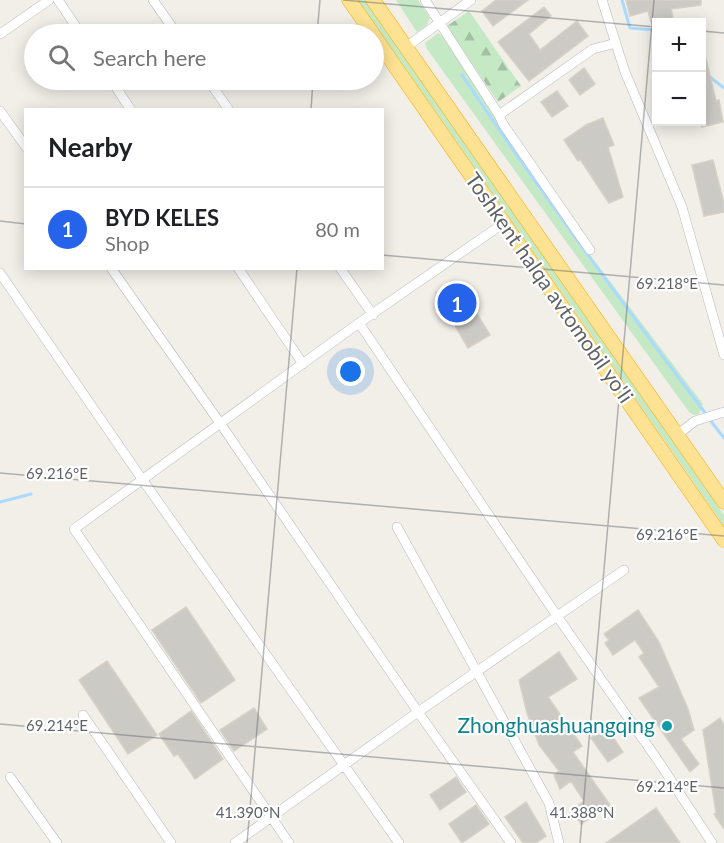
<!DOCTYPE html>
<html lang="en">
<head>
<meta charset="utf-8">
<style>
  body { margin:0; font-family:Lato,sans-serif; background:#f2f2f2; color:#202124 }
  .controls { position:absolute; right:18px; top:18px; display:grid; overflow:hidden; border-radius:0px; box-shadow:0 3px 15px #0003 }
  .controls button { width:54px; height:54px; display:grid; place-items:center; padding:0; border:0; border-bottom:2px solid #e0e0e0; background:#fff; color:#202124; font:30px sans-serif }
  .you { position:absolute; left:351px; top:372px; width:21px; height:21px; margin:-15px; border:4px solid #fff; border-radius:50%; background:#1a73e8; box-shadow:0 0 0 9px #1a73e833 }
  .badge { display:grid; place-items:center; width:39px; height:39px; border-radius:50%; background:#2563eb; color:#fff; font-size:20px; font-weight:700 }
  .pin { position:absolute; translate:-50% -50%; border:3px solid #fff; box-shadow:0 2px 6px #0006 }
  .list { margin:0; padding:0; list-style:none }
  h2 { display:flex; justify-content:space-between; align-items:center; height:78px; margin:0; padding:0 24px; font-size:26px }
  h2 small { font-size:20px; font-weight:400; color:#757577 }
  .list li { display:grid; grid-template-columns:39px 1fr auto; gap:18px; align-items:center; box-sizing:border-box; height:84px; padding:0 24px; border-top:2px solid #e0e0e0 }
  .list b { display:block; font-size:22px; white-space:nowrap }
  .list p { margin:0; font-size:20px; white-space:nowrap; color:#757577 }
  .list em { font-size:20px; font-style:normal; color:#757577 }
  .icon { flex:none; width:33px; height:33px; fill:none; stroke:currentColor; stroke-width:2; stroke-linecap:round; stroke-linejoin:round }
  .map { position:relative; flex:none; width:724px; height:843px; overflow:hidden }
  .search { position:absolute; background:#fff; box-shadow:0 3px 15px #0003; left:24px; top:24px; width:360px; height:66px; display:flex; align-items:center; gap:15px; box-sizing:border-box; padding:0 21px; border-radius:33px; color:#757577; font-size:22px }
  .panel { position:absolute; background:#fff; box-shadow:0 3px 15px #0003; left:24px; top:108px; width:360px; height:162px; border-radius:0px }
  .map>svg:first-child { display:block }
</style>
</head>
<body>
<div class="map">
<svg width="724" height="843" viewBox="0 0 724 843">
  <defs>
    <pattern id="forest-firs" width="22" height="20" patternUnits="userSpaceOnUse" patternTransform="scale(1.5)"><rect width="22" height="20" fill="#c5e8c5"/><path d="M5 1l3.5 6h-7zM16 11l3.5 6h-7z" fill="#a3c0a4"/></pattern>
  </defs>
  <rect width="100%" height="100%" fill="#f1efe8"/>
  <path fill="#c5e8c5" d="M358,0H365L724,515V526Z
    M396,0H418L430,18L426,26L417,32Z
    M438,33L444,37L590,255L703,404L699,414L694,415L689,412L427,49L425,43Z"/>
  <path fill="url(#forest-firs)" d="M469,11L521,86L498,102L447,26Z"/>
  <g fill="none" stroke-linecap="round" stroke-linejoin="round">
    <path stroke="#aadaff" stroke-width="3" d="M622,0L630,28L656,30
      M702,71L724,88
      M462,75C540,191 622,303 706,414
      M710,420L724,438
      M0,502L31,494"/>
  </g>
  <path fill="#cccac5" stroke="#d6d1c6" stroke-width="1.5" d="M496,0H528L493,26L482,11Z
    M626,0H701V5L671,9L674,22H651L648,11L630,16Z
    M544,7L551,16L529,34L540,50L577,21L588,36L529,81L498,42Z
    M702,55H705L716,101L719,100L723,122L702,127Z
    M584,68L595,84L580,95L569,80Z
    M557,91L568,106L552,117L541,102Z
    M603,118L614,145L608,147L623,197L609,203L580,159L578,161L564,140L586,125Z
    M713,160L724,203V212L704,216L692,165Z
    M454,284L461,287L490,335L468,348L436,293Z
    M186,607L235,680L201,703L152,630Z
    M638,610L659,642L688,709L694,730L681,739L699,764L690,772L639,698L659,687L639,657L644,653L635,640L613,655L605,643L609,640L604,634Z
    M559,652L577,679L548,697L582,746L573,752L610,805L581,824L572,810L584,801L571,781L560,789L554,775L559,771L539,745L527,713L519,680Z
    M107,661L157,735L128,754L79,680Z
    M254,708L267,729L234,751L220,730Z
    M191,711L223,759L195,779L178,754L174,756L159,734Z
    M720,718L724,725V829L714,814L716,813L703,730Z
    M606,727L623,752L608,762L591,738Z
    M456,777L466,792L440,810L430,795Z
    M526,802L546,836L536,843H523L505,817Z
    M476,805L489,824L462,843L449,824Z
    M656,808L680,843H606Z"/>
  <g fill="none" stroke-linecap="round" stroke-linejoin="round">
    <defs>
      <path id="minor" d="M58,0L81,34
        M153,0L177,34
        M425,0L499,115L503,124L590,250
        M602,0L625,72L682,207L724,355
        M0,34L49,0
        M406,47L471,0
        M111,80L131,110
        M208,80L229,110
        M0,111L26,147
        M499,115L593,49L616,43
        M111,268L220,423L418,712L511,843
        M238,268L303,364
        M340,268L373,315
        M0,273L142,479L399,843
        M359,323L557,616L659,762L712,843
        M677,435L695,421L724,412
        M397,527L549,803L559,843
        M83,715L171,843
        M10,777L57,843
        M235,843L418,712L624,570
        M289,843L74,529L359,323L504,223"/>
      <path id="highway" d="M349,0L373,34
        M373,0L724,502
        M374,36L724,540"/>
    </defs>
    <use href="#minor" stroke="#b5b8bc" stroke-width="10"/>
    <use href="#highway" stroke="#f9ab00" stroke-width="15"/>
    <use href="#minor" stroke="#fff" stroke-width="9"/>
    <use href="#highway" stroke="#fde293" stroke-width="14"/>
  </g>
  <path fill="none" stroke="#5f6368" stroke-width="1.5" stroke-opacity="0.45" d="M343,0L656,27M702,31L724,33M317,34L320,0M311,110L313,80M0,221L26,224M382,255L724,285M0,473L724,536M0,724L724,788M247,843L297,268M580,843L654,0"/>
  <circle fill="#0f9aa8" stroke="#fff" stroke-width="2" cx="667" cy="726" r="6"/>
  <g text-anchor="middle" stroke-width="4.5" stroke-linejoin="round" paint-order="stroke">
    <g font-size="21" fill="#5f6368" stroke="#fff">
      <text transform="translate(549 288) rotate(55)" y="7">Toshkent halqa avtomobil yo'li</text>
    </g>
    <g font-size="21" fill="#0d838f" stroke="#fff" text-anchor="end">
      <text x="655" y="733">Zhonghuashuangqing</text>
    </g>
  </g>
  <g font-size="15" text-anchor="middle" fill="#5f6368" stroke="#fff" stroke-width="4.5" stroke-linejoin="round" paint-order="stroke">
    <text x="667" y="289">69.218°E</text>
    <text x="57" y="479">69.216°E</text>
    <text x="667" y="540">69.216°E</text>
    <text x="57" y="731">69.214°E</text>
    <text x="667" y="792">69.214°E</text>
    <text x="248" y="818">41.390°N</text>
    <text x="582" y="818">41.388°N</text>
  </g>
</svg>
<div class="controls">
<button>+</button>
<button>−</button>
</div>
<div class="you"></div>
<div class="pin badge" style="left:457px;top:303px">1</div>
<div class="search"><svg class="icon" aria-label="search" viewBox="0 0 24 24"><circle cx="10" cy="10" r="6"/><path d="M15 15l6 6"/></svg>Search here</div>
<section class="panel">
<h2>Nearby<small></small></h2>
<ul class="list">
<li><span class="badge">1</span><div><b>BYD KELES</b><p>Shop</p></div><em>80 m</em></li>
</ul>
</section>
</div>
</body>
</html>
